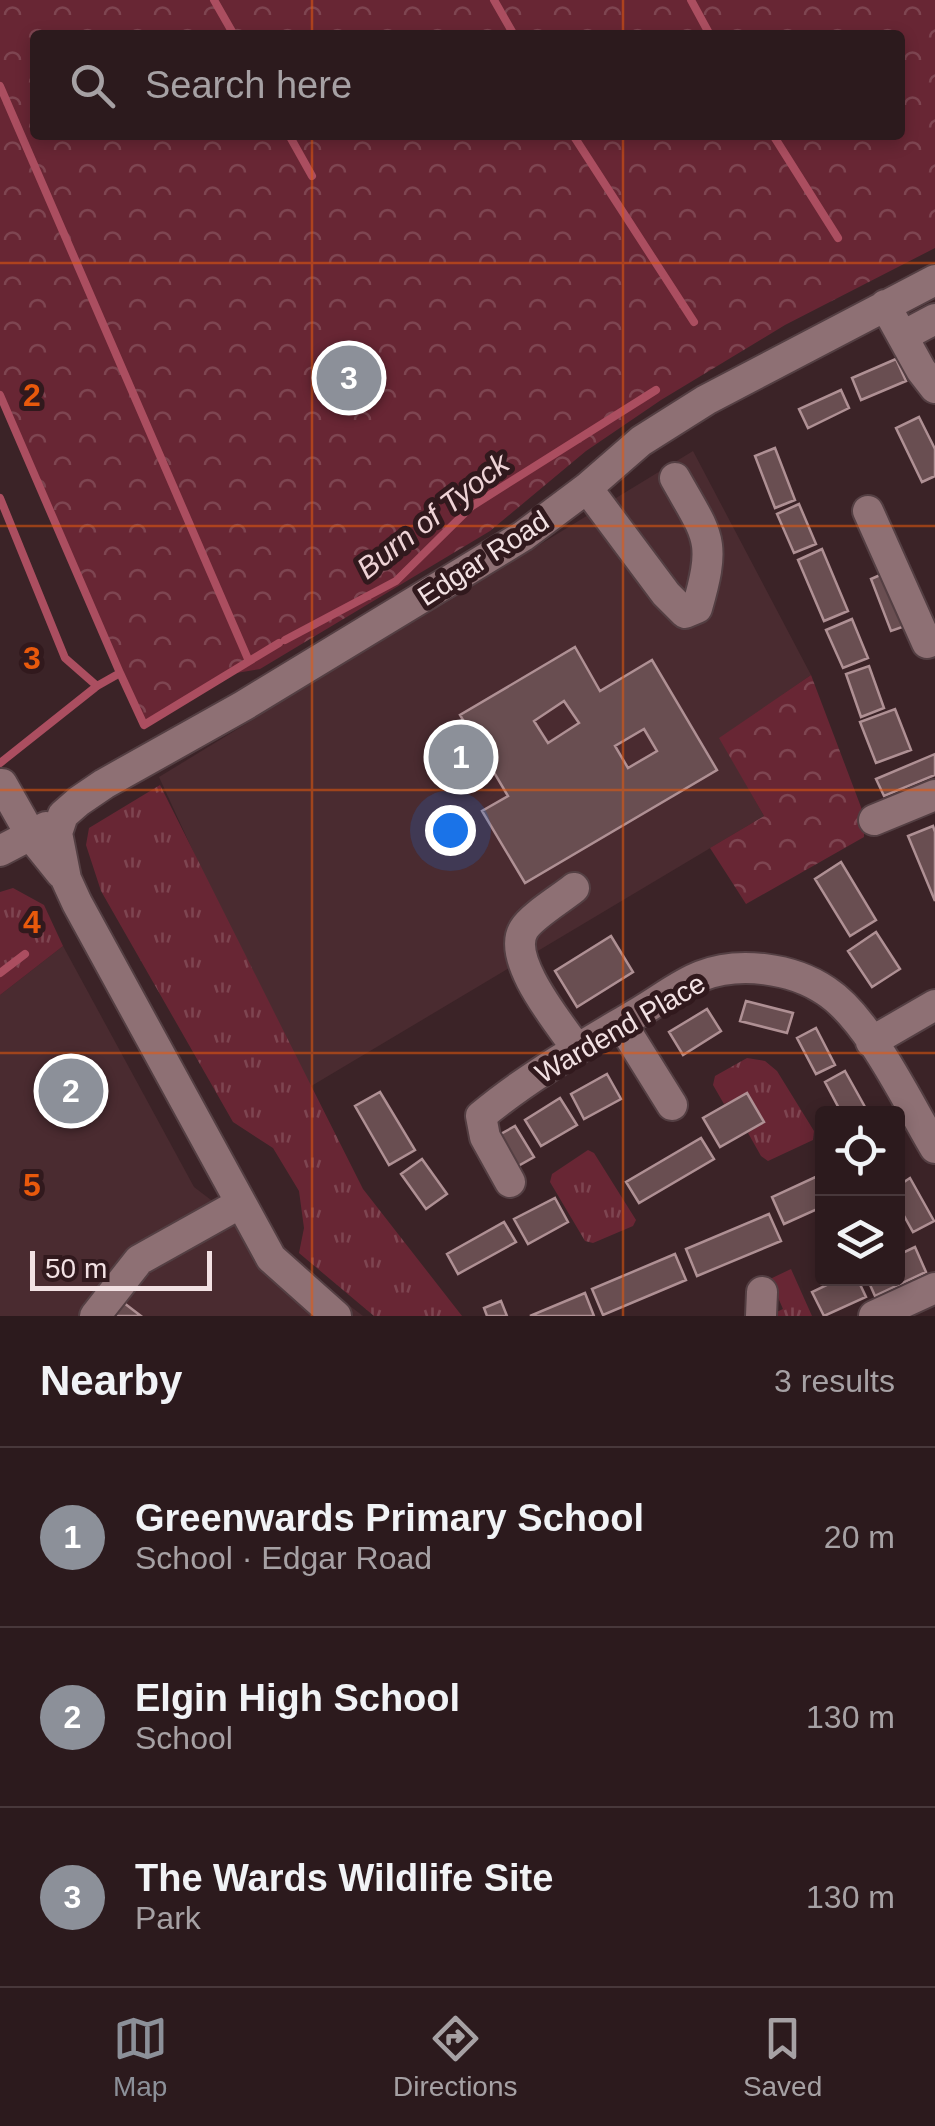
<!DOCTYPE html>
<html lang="en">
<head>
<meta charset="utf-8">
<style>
  body { margin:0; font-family:Helvetica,sans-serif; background:#342326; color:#f1f3f6 }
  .controls { position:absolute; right:30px; bottom:30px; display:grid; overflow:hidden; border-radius:10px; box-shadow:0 5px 15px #0003 }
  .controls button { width:90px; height:90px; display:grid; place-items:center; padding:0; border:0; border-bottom:2px solid #48383b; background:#2c1a1d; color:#f1f3f6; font:50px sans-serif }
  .scale { position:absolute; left:30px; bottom:25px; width:182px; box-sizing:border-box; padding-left:10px; border:5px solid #f2e1e3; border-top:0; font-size:28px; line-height:35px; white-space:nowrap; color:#f2e1e3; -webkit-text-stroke:8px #31191d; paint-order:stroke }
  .you { position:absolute; left:450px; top:830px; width:35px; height:35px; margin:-25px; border:8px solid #fff; border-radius:50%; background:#1a73e8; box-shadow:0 0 0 15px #1a73e833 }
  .badge { display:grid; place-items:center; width:65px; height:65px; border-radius:50%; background:#8c9099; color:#fff; font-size:32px; font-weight:700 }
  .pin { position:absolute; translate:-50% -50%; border:5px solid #fff; box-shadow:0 2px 10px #0006 }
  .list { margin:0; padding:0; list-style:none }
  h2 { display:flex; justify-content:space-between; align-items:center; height:130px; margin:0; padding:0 40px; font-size:42px }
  h2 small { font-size:32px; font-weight:400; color:#a6a1a4 }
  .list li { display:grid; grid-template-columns:65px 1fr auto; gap:30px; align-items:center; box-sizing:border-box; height:180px; padding:0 40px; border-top:2px solid #48383b }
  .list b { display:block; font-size:38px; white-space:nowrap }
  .list p { margin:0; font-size:32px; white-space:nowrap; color:#a6a1a4 }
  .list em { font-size:32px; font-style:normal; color:#a6a1a4 }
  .icon { flex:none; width:55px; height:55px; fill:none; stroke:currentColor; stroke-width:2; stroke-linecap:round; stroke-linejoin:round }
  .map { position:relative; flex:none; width:935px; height:1316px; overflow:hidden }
  .search { position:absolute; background:#2c1a1d; box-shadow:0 5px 15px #0003; left:30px; right:30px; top:30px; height:110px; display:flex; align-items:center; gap:25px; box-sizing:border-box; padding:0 35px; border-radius:10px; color:#a6a1a4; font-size:38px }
  .sheet { height:670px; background:#2c1a1d }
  nav { display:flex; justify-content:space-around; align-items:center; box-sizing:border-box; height:140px; border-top:2px solid #48383b; background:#2c1a1d; font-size:28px; color:#a6a1a4 }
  nav a { display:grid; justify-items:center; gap:5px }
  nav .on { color:#8c9099 }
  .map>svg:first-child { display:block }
</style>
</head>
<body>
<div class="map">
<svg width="935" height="1316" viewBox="0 0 935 1316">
  <defs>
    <pattern id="grass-tufts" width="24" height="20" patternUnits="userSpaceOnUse" patternTransform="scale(2.5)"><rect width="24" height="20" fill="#682634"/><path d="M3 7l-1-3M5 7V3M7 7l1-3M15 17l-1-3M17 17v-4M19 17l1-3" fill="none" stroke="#7e4551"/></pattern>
    <pattern id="park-crowns" width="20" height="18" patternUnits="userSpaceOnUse" patternTransform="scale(2.5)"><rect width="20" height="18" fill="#682634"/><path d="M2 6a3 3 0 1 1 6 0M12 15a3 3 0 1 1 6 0" fill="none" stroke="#7e4551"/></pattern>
  </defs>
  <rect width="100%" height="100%" fill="#3b2327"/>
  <path fill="#4a2b30" d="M693,451L811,675L720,738L764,816L303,1091L159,777Z
    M63,946L194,1187L363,1316H0V995Z"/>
  <path fill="url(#grass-tufts)" d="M160,785L363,1189L462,1316H374L299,1253L304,1228L299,1191L273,1148L233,1122L101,891L86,845L89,828Z
    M13,888L44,905L63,946L0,995V892Z
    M747,1058L765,1061L777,1071L814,1131L813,1140L768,1161L761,1156L748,1133L765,1122L748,1093L724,1104L713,1085L715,1076Z
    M588,1150L594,1153L636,1220L633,1226L593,1243L585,1241L550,1182L552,1174Z
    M791,1269L812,1316H768L783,1309L770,1279Z"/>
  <path fill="url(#park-crowns)" fill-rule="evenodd" d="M0,0H935V248L785,325L661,400L586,451L490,531L260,669L230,674L144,725L0,395ZM35,35H900V135H35Z
    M811,675L864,815V837L746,904L710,848L764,816L719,738Z"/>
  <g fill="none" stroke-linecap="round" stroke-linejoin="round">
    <path stroke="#ab4e60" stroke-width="8" d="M214,0L234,35
      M494,0L514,35
      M691,0L710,35
      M0,86L248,659
      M289,135L312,176
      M573,135L694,322
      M773,135L838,238
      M0,395L120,673
      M0,498L65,658L97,686
      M285,640L396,581L472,506L656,390
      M0,763L97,686L120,673L144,725L279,643
      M0,973L25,954"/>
  </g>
  <path fill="#694e51" stroke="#af9094" stroke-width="2.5" fill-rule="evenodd" d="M896,359L906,381L861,400L852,378Z
    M841,390L849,408L808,428L799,409Z
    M919,417L935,449V476L922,482L896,428Z
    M775,448L795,500L775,508L755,456Z
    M799,504L816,544L794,553L777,514Z
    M822,549L848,611L824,621L798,560Z
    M887,572L908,625L891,631L871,579Z
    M852,619L868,658L843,668L826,630Z
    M575,647L600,691L652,660L717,770L525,883L482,811L508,796L460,715ZM564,701L579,723L548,743L534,721ZM644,729L657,751L628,768L615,746Z
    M869,666L884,708L861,717L846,674Z
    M895,709L911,750L876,763L860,722Z
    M935,754V775L884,796L876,779Z
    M933,826L935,832V901L908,836Z
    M841,862L876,920L850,936L815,879Z
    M876,932L900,969L872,987L848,951Z
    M611,936L633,972L577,1007L555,971Z
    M746,1001L793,1013L787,1033L740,1021Z
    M707,1009L721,1031L683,1055L669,1032Z
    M816,1028L835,1065L816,1074L797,1038Z
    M845,1071L865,1107L852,1114H842L825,1082Z
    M607,1074L621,1099L584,1119L571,1094Z
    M380,1092L415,1150L389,1165L355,1106Z
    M747,1093L764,1122L720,1147L703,1118Z
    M560,1098L577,1125L541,1146L525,1120Z
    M515,1126L534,1157L518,1166L499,1135Z
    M701,1138L714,1159L639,1203L626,1182Z
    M422,1159L447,1194L426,1209L401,1174Z
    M822,1174V1207L784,1224L772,1197Z
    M910,1178L934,1221L913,1232L898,1205V1186Z
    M555,1198L568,1222L528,1244L514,1219Z
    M769,1214L781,1241L697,1276L686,1249Z
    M504,1222L516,1242L458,1274L447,1254Z
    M915,1247L926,1272L875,1296L867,1278H898V1255Z
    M675,1254L686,1280L603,1315L592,1289Z
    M841,1278H857L866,1297L824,1316L812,1292Z
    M585,1293L594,1316H530Z
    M501,1301L507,1316H487L484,1308Z
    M124,1303L141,1316H114Z"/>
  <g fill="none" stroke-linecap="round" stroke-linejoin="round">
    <defs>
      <path id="minor" d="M885,305L921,370L935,388
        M903,336L935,319
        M587,488L666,594L685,613L697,608C717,539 708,537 675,478
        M868,511L927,643L935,640
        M2,784L32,837L61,873
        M874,820L935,795
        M0,851L46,827
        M574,888C562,898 532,916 524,929C505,959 560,1024 577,1049
        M621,1023L672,1105
        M871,1042L935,1005
        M510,1182L485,1137L481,1116C530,1075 586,1044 641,1011C660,1000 680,984 701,976C739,961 792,968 826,991C869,1019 908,1103 935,1148
        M95,1316L139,1260L241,1203
        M336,1316L271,1258L77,903L66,879L57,833L63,815L79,801L104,784L243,706L523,536L587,488L641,441L706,400L935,280
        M761,1316L762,1292
        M874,1316L935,1288"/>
    </defs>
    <use href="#minor" stroke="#543f43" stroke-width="34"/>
    <use href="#minor" stroke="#8e7074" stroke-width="30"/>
  </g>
  <path fill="none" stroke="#e8590c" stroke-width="2.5" stroke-opacity="0.55" d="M312,0V35M623,0V35M312,135V1316M623,135V1316M0,263H935M0,526H935M0,790H935M0,1053H935"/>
  <g text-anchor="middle" stroke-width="10" stroke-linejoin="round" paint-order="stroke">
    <g font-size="28" fill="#f2e1e3" stroke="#31191d">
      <text transform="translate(483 558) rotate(-33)" y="10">Edgar Road</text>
      <text transform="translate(620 1028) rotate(-30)" y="10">Wardend Place</text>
    </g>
    <g font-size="30" font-style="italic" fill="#eed3d6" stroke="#31191d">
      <text transform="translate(433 516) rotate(-38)" y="10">Burn of Tyock</text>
    </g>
  </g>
  <g font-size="32" text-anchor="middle" font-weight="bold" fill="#e8590c" stroke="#31191d" stroke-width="10" stroke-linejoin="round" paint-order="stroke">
    <text x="32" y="406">2</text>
    <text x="32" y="669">3</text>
    <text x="32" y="933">4</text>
    <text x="32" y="1196">5</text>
  </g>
</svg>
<div class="controls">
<button><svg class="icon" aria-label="locate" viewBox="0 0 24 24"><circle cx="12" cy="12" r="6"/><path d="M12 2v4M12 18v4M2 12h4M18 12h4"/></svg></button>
<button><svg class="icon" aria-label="layers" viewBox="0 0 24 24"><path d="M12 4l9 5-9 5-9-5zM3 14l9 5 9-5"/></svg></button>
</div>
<div class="scale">50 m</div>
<div class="you"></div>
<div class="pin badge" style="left:461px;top:757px">1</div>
<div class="pin badge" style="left:71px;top:1091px">2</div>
<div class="pin badge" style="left:349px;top:378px">3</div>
<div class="search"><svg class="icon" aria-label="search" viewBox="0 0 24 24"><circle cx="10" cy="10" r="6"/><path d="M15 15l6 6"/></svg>Search here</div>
</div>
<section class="sheet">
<h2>Nearby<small>3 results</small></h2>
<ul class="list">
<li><span class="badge">1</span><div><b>Greenwards Primary School</b><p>School · Edgar Road</p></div><em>20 m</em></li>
<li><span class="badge">2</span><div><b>Elgin High School</b><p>School</p></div><em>130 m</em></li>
<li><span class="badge">3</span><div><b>The Wards Wildlife Site</b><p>Park</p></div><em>130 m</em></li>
</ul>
</section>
<nav>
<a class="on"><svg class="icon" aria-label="map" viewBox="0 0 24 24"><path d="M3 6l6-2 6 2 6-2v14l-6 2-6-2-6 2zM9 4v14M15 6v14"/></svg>Map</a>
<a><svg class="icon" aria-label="directions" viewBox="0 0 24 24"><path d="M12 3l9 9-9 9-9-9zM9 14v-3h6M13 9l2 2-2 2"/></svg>Directions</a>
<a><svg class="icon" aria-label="saved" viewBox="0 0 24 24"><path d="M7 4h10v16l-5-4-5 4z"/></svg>Saved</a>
</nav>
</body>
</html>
